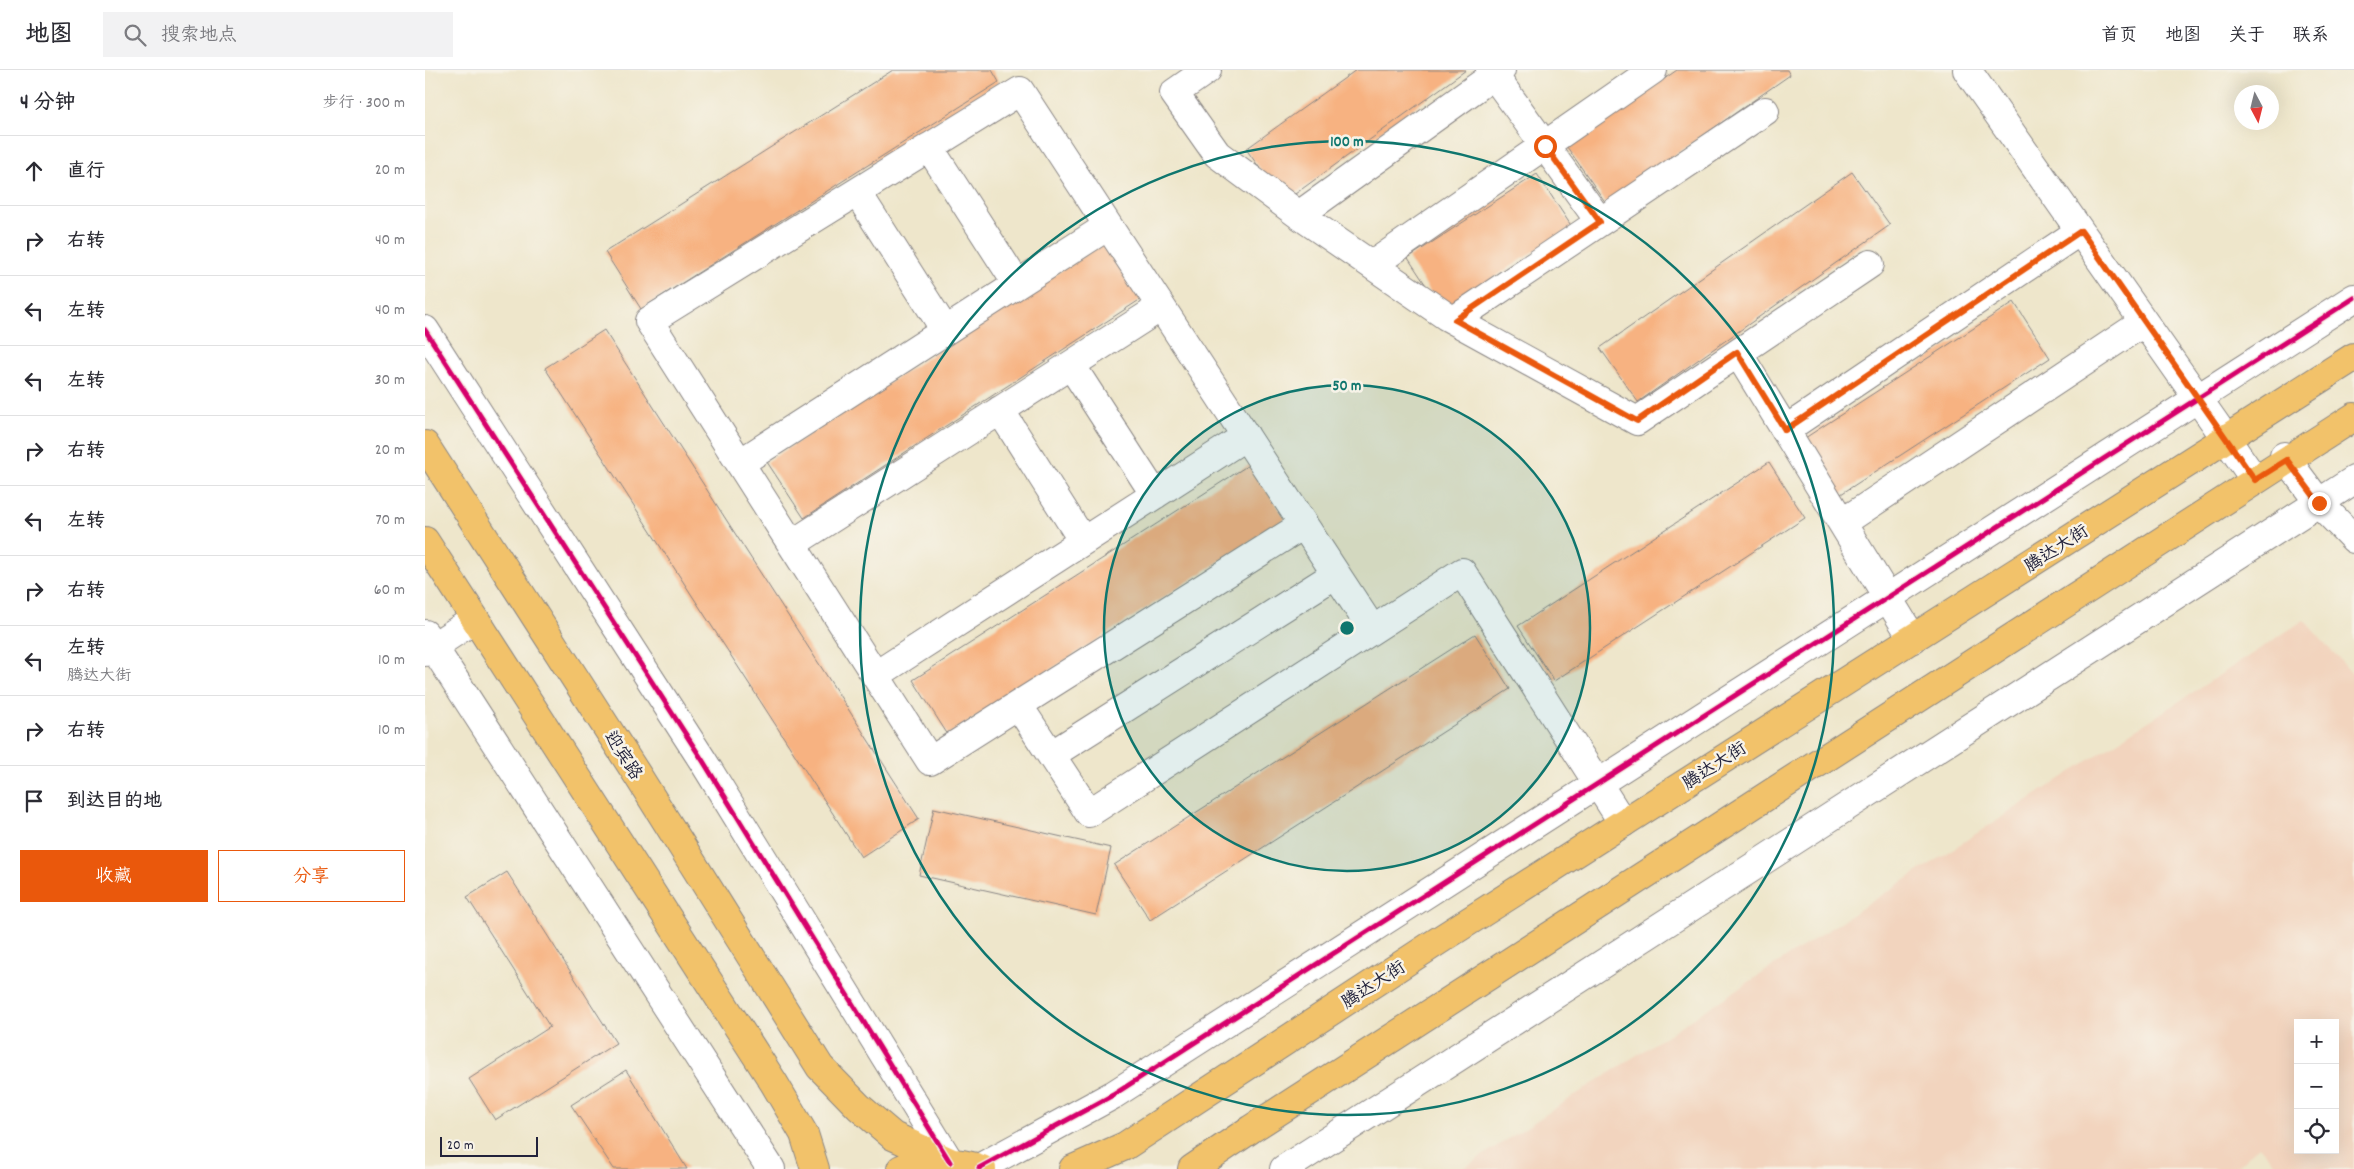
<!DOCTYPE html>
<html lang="zh">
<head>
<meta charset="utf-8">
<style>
  body { margin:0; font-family:Dekko,"LXGW WenKai TC",sans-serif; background:#f2f2f3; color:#2b2b33 }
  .controls { position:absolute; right:15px; bottom:15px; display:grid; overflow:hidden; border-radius:0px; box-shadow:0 5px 20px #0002 }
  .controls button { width:45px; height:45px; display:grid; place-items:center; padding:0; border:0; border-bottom:1px solid #e1e1e2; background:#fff; color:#2b2b33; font:25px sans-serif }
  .compass { position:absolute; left:1809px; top:15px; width:45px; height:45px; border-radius:50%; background:#fff; box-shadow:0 5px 20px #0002; rotate:173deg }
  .scale { position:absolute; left:15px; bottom:12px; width:98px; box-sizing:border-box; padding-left:5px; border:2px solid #22223b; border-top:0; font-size:14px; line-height:18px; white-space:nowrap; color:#22223b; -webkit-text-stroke:4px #f7f3e8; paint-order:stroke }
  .stop { position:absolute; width:15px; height:15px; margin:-11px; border:4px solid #ea580c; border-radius:50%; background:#fff }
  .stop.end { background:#ea580c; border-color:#fff; box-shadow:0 1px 5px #0008 }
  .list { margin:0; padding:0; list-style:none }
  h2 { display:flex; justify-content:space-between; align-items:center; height:65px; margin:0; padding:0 20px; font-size:21px }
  h2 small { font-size:16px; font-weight:400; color:#7c7c81 }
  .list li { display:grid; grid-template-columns:32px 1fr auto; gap:15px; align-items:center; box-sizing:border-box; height:70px; padding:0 20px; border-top:1px solid #e1e1e2 }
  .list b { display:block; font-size:19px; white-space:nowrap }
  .list p { margin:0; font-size:16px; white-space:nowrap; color:#7c7c81 }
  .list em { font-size:16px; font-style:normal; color:#7c7c81 }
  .actions { display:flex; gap:10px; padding:15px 20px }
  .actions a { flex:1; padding:11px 0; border:1px solid #ea580c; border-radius:0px; text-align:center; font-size:18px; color:#ea580c }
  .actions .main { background:#ea580c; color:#fff }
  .icon { flex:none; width:28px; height:28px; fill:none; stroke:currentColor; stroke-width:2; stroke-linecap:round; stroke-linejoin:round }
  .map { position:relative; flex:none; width:1929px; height:1099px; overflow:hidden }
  header { display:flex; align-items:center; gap:30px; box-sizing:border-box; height:70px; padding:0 25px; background:#fff; border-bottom:1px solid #e1e1e2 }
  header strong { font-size:24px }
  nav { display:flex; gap:28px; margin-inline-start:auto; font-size:18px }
  .search { width:350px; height:45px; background:#f2f2f3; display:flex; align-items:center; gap:12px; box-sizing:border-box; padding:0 18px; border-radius:0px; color:#7c7c81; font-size:19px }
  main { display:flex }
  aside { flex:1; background:#fff }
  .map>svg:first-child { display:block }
</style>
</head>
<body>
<header>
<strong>地图</strong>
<div class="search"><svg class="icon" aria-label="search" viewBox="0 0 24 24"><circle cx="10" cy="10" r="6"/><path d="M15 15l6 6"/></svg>搜索地点</div>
<nav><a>首页</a><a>地图</a><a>关于</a><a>联系</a></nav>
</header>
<main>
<aside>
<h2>4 分钟<small>步行 · 300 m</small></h2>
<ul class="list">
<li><svg class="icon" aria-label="ahead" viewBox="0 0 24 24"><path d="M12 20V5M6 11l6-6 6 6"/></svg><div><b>直行</b></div><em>20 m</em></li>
<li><svg class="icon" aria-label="right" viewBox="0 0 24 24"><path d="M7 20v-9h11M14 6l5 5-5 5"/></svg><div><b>右转</b></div><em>40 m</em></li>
<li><svg class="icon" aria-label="left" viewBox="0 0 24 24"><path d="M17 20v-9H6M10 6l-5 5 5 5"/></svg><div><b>左转</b></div><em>40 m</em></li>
<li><svg class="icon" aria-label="left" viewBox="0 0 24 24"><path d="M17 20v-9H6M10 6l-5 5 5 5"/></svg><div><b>左转</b></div><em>30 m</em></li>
<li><svg class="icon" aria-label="right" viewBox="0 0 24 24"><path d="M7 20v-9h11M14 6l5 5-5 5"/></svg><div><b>右转</b></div><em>20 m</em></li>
<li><svg class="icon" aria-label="left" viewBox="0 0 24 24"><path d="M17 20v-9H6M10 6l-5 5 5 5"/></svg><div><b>左转</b></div><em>70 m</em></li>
<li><svg class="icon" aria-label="right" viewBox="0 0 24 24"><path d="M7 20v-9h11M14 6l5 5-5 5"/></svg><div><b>右转</b></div><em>60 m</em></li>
<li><svg class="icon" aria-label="left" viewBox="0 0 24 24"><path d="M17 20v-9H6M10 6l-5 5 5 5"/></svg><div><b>左转</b><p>腾达大街</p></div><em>10 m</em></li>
<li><svg class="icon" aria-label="right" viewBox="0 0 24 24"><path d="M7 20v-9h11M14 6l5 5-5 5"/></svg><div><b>右转</b></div><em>10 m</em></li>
<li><svg class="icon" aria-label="arrive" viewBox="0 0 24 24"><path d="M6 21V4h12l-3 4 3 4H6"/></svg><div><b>到达目的地</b></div></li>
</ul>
<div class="actions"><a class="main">收藏</a><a>分享</a></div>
</aside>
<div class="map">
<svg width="1929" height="1099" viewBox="0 0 1929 1099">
  <rect width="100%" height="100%" fill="#f7f3e8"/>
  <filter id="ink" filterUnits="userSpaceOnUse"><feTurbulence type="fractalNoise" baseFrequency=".02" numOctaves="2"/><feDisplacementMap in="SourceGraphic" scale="10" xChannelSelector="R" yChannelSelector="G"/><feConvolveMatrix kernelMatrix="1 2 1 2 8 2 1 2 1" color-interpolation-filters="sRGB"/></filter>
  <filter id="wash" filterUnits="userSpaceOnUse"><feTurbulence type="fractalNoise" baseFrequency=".0096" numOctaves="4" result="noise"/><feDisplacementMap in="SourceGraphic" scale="20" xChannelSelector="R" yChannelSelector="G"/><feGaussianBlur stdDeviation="1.12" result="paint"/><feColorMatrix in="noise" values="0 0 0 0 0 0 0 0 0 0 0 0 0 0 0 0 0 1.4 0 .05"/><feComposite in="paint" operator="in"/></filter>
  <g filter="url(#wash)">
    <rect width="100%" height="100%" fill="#eee6cb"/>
    <path fill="#f2d4be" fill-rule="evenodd" d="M1879,550L1929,606V1099H1855L1834,1076L1809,1099H1037ZM1873,953H1910V1080H1873Z"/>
    <g id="blocks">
      <path fill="#f7b281" d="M468,0H567L574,12L216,239L180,182Z
        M931,0H1041L859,132L821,79Z
        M1252,0H1362L1365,5L1181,133L1142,77Z
        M1427,102L1465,155L1213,332L1175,278Z
        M1112,104L1147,157L1018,241L983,188Z
        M679,173L716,229L379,448L342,392Z
        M1589,232L1625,288L1416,424L1380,368Z
        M179,260L494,749L436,787L120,298Z
        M1344,392L1380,448L1129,611L1093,556Z
        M825,394L861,449L523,665L488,610Z
        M1050,564L1085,619L725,850L689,795Z
        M509,738L686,778L671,845L494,805Z
        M82,802L191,973L70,1050L44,1009L125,957L42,827Z
        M201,1000L262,1099H189L146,1035Z"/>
    </g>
  </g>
  <g filter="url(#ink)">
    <use href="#blocks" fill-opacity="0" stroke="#888483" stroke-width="1"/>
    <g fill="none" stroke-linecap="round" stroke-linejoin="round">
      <defs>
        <path id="minor" d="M782,0L749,23L792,84L874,145L1021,246L1212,351L1445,194
          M1065,0L1175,152
          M1542,0L1830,410
          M504,77L592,214
          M432,122L520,260
          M874,145L1076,0
          M947,195L1228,0
          M1029,250L1340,41
          M0,260L278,691L525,1092
          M1313,283L1488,569
          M646,295L730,425
          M575,340L658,471
          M1360,360L1655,161
          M1859,386L1894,433L1929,469
          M315,393L683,156
          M1417,453L1719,252
          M367,474L736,237
          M947,559L595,21L224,251L505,691L593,635L664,743L1037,502L1198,753
          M0,564L346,1099
          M0,582L50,549
          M451,605L821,366
          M593,635L878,455
          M626,685L911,504
          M554,1098L688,1025L1929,228
          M859,1099L1929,410"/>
        <path id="major" d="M0,375L213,706L395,997L434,1037L468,1066L525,1092
          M0,471L349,1013L379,1064L390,1099
          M476,1099C500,1089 533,1091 557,1099
          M648,1099L700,1076L1013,871L1929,287
          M767,1099L826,1059L1929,347"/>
      </defs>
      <use href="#minor" stroke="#888483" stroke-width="30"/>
      <use href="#major" stroke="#888483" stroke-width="30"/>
      <use href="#minor" stroke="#fff" stroke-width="28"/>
      <use href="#major" stroke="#f2c26a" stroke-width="28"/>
      <defs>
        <path id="cycleway" d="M0,260L278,691L525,1092
          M554,1098L688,1025L1929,228"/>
      </defs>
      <use href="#cycleway" stroke="#f7f3e8" stroke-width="8"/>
      <use href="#cycleway" stroke="#d6006c" stroke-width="5"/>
    </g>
  </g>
  <g fill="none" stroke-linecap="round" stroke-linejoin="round" filter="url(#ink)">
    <path stroke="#ea580c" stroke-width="6" d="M1120,76L1175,152L1030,250L1212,351L1312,282L1360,360L1656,161L1830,410L1862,390L1894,433"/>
  </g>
  <circle cx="922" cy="558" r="243" fill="#0f766e" fill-opacity=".12"/>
  <g fill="none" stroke="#0f766e" stroke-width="2.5">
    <circle cx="922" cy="558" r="243"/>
    <circle cx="922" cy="558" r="487"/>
  </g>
  <g text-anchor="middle" stroke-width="5" stroke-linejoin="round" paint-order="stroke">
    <g font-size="18" fill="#22223b" stroke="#f7f3e8">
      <text transform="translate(1631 478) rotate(-33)" y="6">腾达大街</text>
      <text transform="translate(199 685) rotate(57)" y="6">迎宾路</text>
      <text transform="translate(1289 695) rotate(-33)" y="6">腾达大街</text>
      <text transform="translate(948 914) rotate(-33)" y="6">腾达大街</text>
    </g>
  </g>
  <circle cx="922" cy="558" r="8" fill="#0f766e" stroke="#f7f3e8" stroke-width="2.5"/>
  <g font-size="15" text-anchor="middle" font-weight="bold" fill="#0f766e" stroke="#f7f3e8" stroke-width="5" stroke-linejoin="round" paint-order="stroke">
    <text x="922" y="76">100 m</text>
    <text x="922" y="320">50 m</text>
  </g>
</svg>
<div class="controls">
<button>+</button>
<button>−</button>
<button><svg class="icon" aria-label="locate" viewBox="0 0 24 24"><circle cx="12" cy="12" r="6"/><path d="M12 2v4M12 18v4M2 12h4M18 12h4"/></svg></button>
</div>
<svg class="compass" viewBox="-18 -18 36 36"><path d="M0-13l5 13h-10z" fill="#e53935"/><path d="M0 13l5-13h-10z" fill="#7c7c81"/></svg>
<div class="scale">20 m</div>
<div class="stop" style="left:1120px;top:76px"></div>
<div class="stop end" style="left:1894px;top:433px"></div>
</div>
</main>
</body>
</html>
